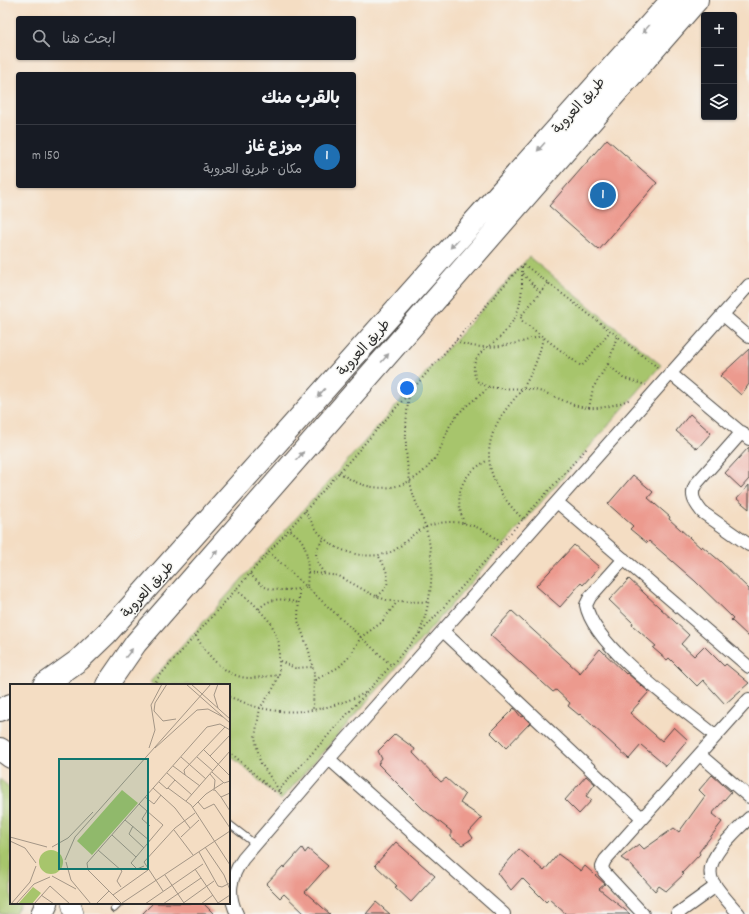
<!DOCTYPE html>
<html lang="ar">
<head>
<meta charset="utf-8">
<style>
  body { margin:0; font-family:Dekko,"Playpen Sans Arabic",sans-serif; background:#242831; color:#f1f3f6; direction:rtl }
  .controls { position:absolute; right:12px; top:12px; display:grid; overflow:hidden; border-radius:4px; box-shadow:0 1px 3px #0004 }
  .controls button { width:36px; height:36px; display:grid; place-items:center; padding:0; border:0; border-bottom:1px solid #363941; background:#171b24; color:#f1f3f6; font:20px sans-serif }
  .you { position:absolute; left:407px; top:388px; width:14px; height:14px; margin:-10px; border:3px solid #fff; border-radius:50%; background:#1a73e8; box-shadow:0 0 0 6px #1a73e833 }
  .badge { display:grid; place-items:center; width:26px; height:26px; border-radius:50%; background:#1f6fb2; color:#fff; font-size:13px; font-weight:700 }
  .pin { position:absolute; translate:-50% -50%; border:2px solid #fff; box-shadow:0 1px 4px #0006 }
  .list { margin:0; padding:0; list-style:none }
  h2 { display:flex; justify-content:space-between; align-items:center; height:52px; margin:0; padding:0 16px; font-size:17px }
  h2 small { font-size:13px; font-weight:400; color:#9ea1a6 }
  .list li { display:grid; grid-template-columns:26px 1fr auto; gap:12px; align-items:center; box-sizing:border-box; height:64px; padding:0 16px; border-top:1px solid #363941 }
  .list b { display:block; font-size:15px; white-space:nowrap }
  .list p { margin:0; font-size:13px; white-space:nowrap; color:#9ea1a6 }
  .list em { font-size:13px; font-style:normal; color:#9ea1a6 }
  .icon { flex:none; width:22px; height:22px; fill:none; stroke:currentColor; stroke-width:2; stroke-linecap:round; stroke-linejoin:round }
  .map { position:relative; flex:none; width:749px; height:914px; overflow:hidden; direction:ltr }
  .search { position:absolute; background:#171b24; box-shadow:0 1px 3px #0004; left:16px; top:16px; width:340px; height:44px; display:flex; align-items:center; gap:10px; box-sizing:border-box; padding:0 14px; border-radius:4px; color:#9ea1a6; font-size:15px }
  .panel { position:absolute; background:#171b24; box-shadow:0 1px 3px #0004; left:16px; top:72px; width:340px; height:116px; border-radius:4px; direction:rtl }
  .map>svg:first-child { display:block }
</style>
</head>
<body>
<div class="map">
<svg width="749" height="914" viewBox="0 0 749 914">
  <rect width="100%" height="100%" fill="#f6f6f2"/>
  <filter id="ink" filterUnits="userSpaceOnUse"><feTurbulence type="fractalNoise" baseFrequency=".025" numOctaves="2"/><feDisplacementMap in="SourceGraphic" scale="8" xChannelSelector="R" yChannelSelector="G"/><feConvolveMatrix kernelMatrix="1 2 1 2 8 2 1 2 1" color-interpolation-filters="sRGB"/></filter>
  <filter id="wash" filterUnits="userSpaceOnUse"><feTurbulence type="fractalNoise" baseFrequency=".012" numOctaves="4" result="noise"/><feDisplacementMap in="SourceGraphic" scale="16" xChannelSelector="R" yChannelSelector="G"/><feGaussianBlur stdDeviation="0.9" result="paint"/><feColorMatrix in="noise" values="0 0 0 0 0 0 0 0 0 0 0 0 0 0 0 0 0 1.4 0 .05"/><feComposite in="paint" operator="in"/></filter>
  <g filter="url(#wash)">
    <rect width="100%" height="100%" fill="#f4ddc3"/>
    <path fill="#a7c56c" stroke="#69784c" d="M529,257L661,365L281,800L229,754V685H153L150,682Z
      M0,779L11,789V903H22L15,914H0Z"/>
    <g id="blocks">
      <path fill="#ec9a8e" d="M607,139L657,183L599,250L549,206Z
        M749,349V384L741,395L720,376Z
        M690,414L711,433L697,449L676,431Z
        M749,447V479L741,488L725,473Z
        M633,475L653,492L648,498L670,517L669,519L701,548L702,546L720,561L749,589V637L731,620L733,618L695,581L649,541L647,543L630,529L633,526L608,504Z
        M749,485V509L737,499Z
        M574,545L599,567L583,585L581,583L560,607L536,586Z
        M629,579L689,635L681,644L694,656L704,646L724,666L726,664L749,683L725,704L703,680L697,686L669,658L667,660L653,648L656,646L632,625L633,623L609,600Z
        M512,611L580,673L600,649L626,674L627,673L649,692L630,713L662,741L674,727L688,740L666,766L641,745L629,759L580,714L579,715L568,706L570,703L556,690L553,692L490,635Z
        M514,708L521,717L523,716L530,723L506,748L490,732Z
        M395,734L415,749L413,753L441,782L446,778L465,795L460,803L482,818L469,832L473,838L462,845L451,837V831L423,809L378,764L382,759L378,751Z
        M712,775L731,792L712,814L722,822L699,852L700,854L682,873L684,874L666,891L659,886L655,891L630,864L621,858L639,844L644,849L674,828L679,832L705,796L699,790Z
        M586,776L595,784L586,796L592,800L579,814L565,800Z
        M396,842L435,876L411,902L395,887L397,886L375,865Z
        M302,848L305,853L308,849L328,866L305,892L330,914H305L284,894L280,898L266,884L283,866L284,868Z
        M519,849L544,871L558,854L581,871L585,866L605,884L599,889L630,914H566L549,899L546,902L522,878L511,890L498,873Z
        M376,902L390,914H366Z
        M153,903H203L214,914H142Z"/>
    </g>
  </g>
  <g filter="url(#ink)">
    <use href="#blocks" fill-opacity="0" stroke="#494642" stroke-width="1"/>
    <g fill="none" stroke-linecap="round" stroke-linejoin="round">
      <defs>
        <path id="lane" d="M229,824L255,844
          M114,909L120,903"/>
        <path id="street" d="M723,315L749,337
          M670,373L749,439
          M742,432L696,484C689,495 695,503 702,512L749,545
          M557,502L749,667
          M624,559L590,597L586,605C594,648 682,708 716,736
          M443,631L642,818
          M700,755L749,797
          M329,759L504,914
          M237,914C227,894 230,877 243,859L329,759L749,285
          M643,914L604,872L602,867L605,860L749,699
          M677,914L716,886
          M739,914C730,904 720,893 713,882C701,860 735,833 749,818"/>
        <path id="primary" d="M71,903L74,914"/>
        <path id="highway" d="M44,685L79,660L107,633L672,0
          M107,685L136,643L697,0
          M0,710L11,705
          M0,749L11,757
          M42,914L47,903"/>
      </defs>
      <use href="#lane" stroke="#494642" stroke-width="8"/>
      <use href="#street" stroke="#494642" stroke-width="14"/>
      <use href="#primary" stroke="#494642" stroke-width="20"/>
      <use href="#highway" stroke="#494642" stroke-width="24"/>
      <path stroke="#494642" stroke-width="2" stroke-dasharray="1 3" stroke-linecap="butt" d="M522,267C522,286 523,304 513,321C508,328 503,335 497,340C482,351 467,360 477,381C492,393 517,386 534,390C554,393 569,407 589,408C604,409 618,404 631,399
        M523,274L540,292
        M548,283L521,316V320L581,366L584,364L610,331
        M456,340C476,354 519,344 541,336
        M608,364L623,378L646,385
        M409,394C405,425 404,455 411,486C414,501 422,514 426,529C436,563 432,601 419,634
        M589,408L593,388L609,362L617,336
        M339,472C371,497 412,492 435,458C443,447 445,433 452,422C461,408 477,398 490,387
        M305,511C310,519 315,529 322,536C338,554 371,561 393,551C402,546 408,538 417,532C445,514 479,522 501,543
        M523,519C492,489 476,455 502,415C509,404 519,395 526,383C534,369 540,354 543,337
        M464,523C453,493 461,475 488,460
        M269,552L391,665
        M308,572L339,576L371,594L389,601L428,602
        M324,573C314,560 313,551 324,539
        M250,574C254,578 259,584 265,587C276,592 296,590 307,587C308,573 309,555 303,543C300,537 294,533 289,529
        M236,590L253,603L271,623L279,643V675L273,689L260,708L255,737L260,762L283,796
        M299,590L298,621L309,651L314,673L313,710
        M377,596C395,585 387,570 378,555
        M259,609C270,597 283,598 298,603
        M196,636C207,655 224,676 248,678C258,678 269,676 279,675
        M280,661L295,668L313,667
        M315,680L339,667L350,656L361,637L381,623L397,602
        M158,685L156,681L157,679L522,265L526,266L656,366L657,370
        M229,697C240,700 250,706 261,708C297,717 335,708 367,692
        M229,751L273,791H278L587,448"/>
      <use href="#lane" stroke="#fff" stroke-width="6"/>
      <use href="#street" stroke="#fff" stroke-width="12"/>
      <use href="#primary" stroke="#fff" stroke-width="19"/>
      <use href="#highway" stroke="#fff" stroke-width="22"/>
    </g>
    <defs><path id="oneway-solid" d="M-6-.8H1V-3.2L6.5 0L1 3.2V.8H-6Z"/></defs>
    <g fill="#a0a0a0">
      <use href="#oneway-solid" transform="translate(646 29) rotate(132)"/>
      <use href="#oneway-solid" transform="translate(541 147) rotate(132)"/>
      <use href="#oneway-solid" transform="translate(454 244) rotate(132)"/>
      <use href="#oneway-solid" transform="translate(385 358) rotate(-49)"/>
      <use href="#oneway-solid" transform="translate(321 393) rotate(132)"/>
      <use href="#oneway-solid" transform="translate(300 456) rotate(-49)"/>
      <use href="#oneway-solid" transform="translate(214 554) rotate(-49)"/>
      <use href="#oneway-solid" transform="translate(129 653) rotate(-52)"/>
    </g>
  </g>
  <g text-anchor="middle" stroke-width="3" stroke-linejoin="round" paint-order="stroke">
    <g font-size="14" fill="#2b2b2b" stroke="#f6f6f2">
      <text transform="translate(578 105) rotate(-48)" y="5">طريق العروبة</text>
      <text transform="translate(363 347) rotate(-48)" y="5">طريق العروبة</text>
      <text transform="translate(147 589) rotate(-48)" y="5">طريق العروبة</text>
    </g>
  </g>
  <g transform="translate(10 684)">
    <rect width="220" height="220" fill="#f4ddc3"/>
    <path d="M112,106L128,119L82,171L67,157ZM29 178a12 12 0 1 1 24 0a12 12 0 1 1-24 0ZM23,203L31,209L22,220H8Z" fill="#a7c56c"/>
    <path fill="none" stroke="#a49686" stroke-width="1" d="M157,0L145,19L144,27L153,37L166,35M176,0L220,39M181,0L220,35M208,0L204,11L208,24M139,64L145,46L141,21L152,0M145,64L187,26L198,25L213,33M194,66L220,92M200,72L220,51M171,73L196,95M187,73L203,87M163,82L190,102M202,88L214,99L220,97M157,89L182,111M200,90L205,96L204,107M175,91L174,86L215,43M149,98L157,105L165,96M143,104L165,124L180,144M158,104L181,121L220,181M205,106L211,113L220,109M135,113L144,120L151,111M211,113L220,127M176,117L220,67M188,118L194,125L204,120L220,144M129,120L153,141L121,179L127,185L134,182M182,124L196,110L213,99M137,127L132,135L140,142M115,136L140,157M123,142L119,150L134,164M164,146L183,171M102,151L126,173M0,153L37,163M171,153L189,136M0,157L15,164L26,179M42,163L58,154L83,128M195,163L214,191L220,206M88,166L112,187L107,197L111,203M189,168L208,202L212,203L220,199M55,176L65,153L201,0M56,178L61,196L81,220M185,185L208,219M155,191L174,219M42,192L66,205M153,207L134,178L165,144L185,129M31,211L44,220M103,211L138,186M112,219L220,147M208,219L220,211M1,220L20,198L26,182M6,220L24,200L40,193M24,220L40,202L60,220M86,220L99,207M112,220L78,186L77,179L197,43L210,40L220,46M135,220L193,180M153,220L191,194M172,220L204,197M191,220L203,211"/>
    <path fill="#0f766e" fill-opacity="0.15" stroke="#0f766e" stroke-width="2" d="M49,75H138V185H49Z"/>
    <rect width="220" height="220" fill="none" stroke="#2b2b2b" stroke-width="2"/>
  </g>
</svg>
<div class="controls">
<button>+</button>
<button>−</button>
<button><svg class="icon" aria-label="layers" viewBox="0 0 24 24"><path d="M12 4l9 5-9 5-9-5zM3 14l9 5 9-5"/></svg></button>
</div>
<div class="you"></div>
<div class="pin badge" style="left:603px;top:195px">1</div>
<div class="search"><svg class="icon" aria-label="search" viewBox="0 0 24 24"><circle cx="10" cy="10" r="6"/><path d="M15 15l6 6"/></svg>ابحث هنا</div>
<section class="panel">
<h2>بالقرب منك<small></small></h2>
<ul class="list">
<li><span class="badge">1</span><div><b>موزع غاز</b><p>مكان · طريق العروبة</p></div><em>150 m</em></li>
</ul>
</section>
</div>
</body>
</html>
